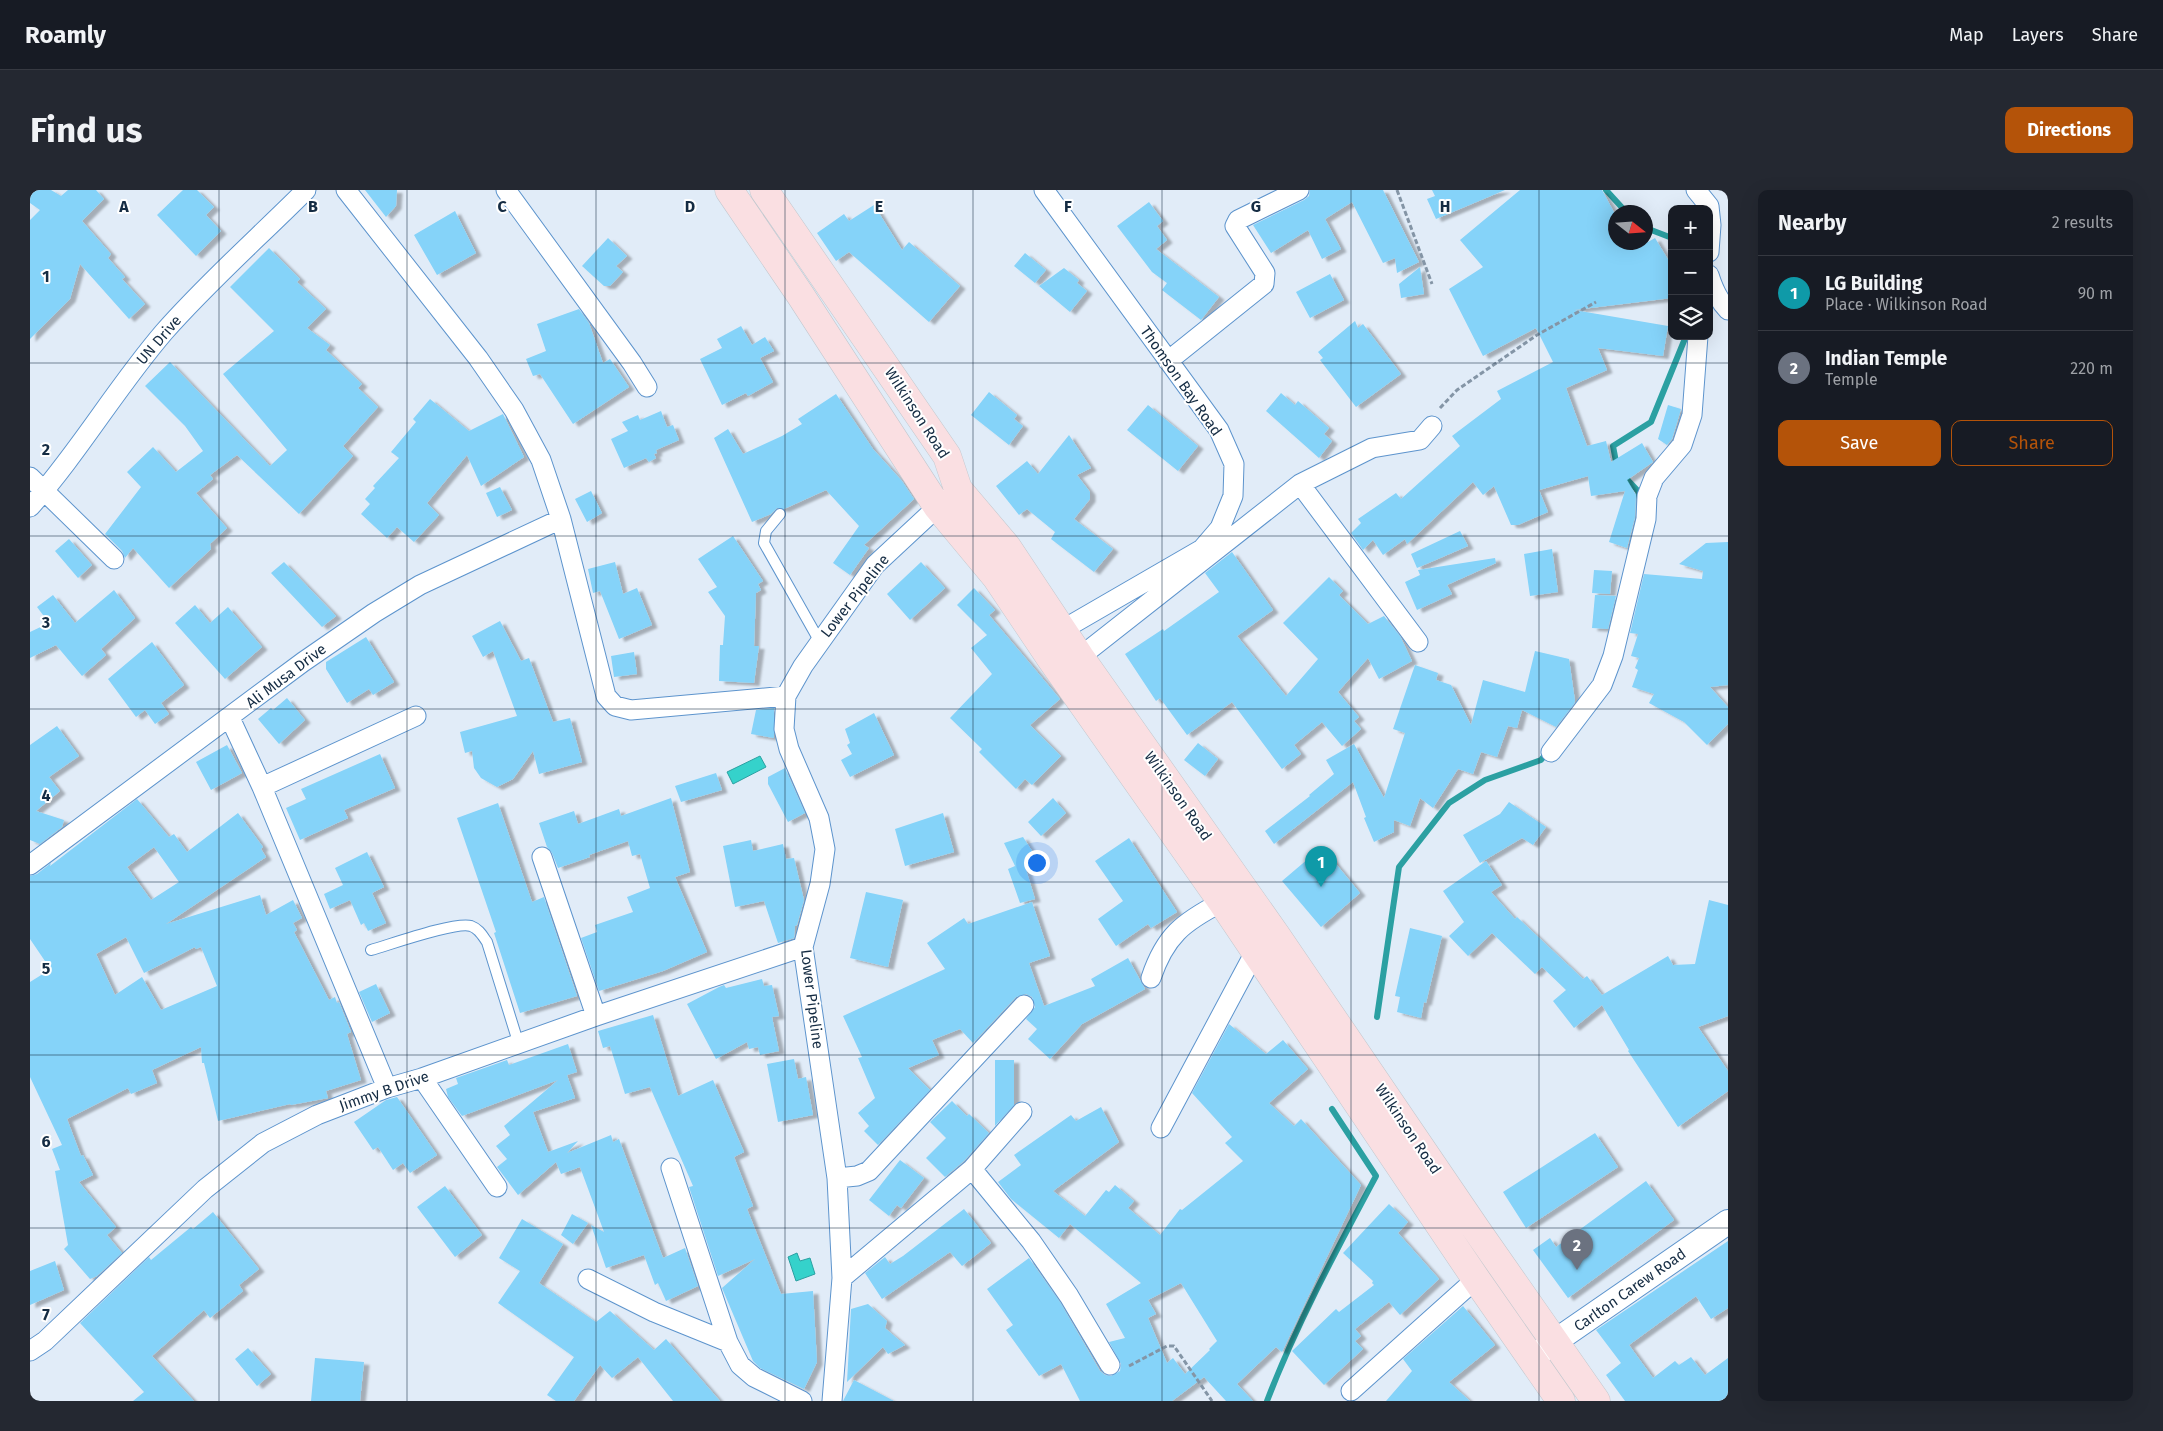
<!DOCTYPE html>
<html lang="en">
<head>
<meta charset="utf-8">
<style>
  body { margin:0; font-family:"Fira Sans",sans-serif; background:#242831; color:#f1f3f6 }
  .controls { position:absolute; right:15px; top:15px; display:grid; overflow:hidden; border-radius:10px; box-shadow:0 5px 20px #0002 }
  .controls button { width:45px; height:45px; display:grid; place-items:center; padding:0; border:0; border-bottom:1px solid #363941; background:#171b24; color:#f1f3f6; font:25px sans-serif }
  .compass { position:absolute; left:1578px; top:15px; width:45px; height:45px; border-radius:50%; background:#171b24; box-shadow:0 5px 20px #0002; rotate:107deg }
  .you { position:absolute; left:1006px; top:672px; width:18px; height:18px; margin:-12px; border:4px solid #fff; border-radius:50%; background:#1a73e8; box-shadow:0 0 0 8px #1a73e833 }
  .badge { display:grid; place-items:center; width:32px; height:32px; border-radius:50%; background:#b45309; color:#fff; font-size:16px; font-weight:700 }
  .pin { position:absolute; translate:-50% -41px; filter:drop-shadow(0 1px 2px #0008) }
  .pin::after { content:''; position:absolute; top:26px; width:18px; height:15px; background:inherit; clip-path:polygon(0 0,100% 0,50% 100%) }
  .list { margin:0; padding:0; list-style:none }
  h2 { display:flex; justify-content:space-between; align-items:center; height:65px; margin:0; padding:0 20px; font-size:21px }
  h2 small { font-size:16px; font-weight:400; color:#9ea1a6 }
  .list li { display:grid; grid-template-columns:32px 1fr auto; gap:15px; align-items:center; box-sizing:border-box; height:75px; padding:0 20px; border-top:1px solid #363941 }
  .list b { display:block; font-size:19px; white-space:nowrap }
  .list p { margin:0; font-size:16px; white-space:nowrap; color:#9ea1a6 }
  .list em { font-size:16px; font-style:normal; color:#9ea1a6 }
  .actions { display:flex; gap:10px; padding:15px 20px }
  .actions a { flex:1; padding:11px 0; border:1px solid #b45309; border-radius:10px; text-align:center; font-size:18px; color:#b45309 }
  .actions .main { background:#b45309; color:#fff }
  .icon { flex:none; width:28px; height:28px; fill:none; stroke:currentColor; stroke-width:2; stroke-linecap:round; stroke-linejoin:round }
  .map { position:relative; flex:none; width:1698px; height:1211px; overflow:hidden; border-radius:10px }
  header { display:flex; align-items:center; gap:30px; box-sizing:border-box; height:70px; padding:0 25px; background:#171b24; border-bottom:1px solid #363941 }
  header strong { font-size:24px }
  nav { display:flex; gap:28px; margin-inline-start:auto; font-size:18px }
  .intro { display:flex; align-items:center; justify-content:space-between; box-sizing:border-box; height:120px; padding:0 30px }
  h1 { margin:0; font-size:35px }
  .button { padding:12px 22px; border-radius:10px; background:#b45309; color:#fff; font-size:18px; font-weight:700 }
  main { display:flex; gap:30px; padding:0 30px }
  aside { flex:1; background:#171b24; border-radius:10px; box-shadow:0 5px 20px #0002 }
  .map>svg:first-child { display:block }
</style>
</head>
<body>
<header>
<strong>Roamly</strong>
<nav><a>Map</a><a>Layers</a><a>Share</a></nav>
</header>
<div class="intro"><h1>Find us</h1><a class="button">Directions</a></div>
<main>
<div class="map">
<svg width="1698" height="1211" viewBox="0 0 1698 1211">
  <defs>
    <filter id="shadow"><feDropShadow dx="5.5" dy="3" stdDeviation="1" flood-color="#0004"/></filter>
  </defs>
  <rect width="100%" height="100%" fill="#e1ecf8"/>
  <path fill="#35d2cb" stroke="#2ba0a2" d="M730,566L736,577L703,594L697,582Z
    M767,1063L770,1071L780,1068L785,1084L766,1091L758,1067Z"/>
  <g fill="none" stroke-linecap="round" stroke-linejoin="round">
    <path stroke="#2ba0a2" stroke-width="6" d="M1576,0L1596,22
      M1616,38L1642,48
      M1587,277L1583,256L1621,232L1656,146
      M1593,285L1608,301L1610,309
      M1347,827L1369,677L1419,613L1455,590L1511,570L1518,561
      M1237,1211C1267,1133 1307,1059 1346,986L1302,919"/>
  </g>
  <path fill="#85d3f9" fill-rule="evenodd" filter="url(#shadow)" d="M0,0H21L31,6L38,0H66L74,9L52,31L81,64L78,68L95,87L92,89L115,114L99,129L50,74L40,109L0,149V30L10,20L0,13Z
    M153,0H167L184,17L176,25L191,41L166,66L127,25Z
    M335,0H367L366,16L356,27Z
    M1280,0H1353L1389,72L1367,83L1365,68L1353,73L1322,12L1295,29L1311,59L1292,69L1278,40L1241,63L1223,35L1274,10L1279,6Z
    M1402,0H1475L1406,29L1397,9L1405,6Z
    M1490,0H1572L1586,26V52H1618L1625,48L1642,76V108L1544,120L1638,136L1633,166L1568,158L1577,180L1536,198L1557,256L1576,251L1581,272L1612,253L1623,272L1597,290L1606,305L1605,327L1597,358L1579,352L1595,301L1561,306L1558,286L1509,300L1518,322L1488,335H1481L1464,296L1453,305L1443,292L1377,354L1375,349L1353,365L1343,350L1333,360L1321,343L1331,333L1328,329L1366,303L1371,309L1430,256L1422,246L1471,209L1467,201L1523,172L1506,138L1453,166L1419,99L1453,77L1430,50Z
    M1119,12L1133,31L1127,36L1137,50L1126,59L1189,107L1171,130L1132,100L1137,93L1122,82L1087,36Z
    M844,15L872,60L879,52L930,96L899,132L819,62L806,71L787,43L814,24L819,31Z
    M425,21L446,63L407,85L384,45Z
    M578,48L597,66L586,76L593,82L580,96H574L552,76Z
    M239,58L270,89L267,92L296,119L277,138L300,155L296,160L332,194L328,198L348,217L313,256L323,266L269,324L207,265L180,285L183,289L166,303L197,338L180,354L181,359L139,398L103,358L95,368L92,361L75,344L111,297L97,282L123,257L146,282L173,261L155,236L115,196L140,172L240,276L257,260L193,184L244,141L200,97Z
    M995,63L1016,80L1005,93L984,76Z
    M1390,77L1394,104L1371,108L1369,94Z
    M1034,78L1049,90L1047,93L1057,101L1040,122L1009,96Z
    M1300,84L1314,110L1280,128L1266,102Z
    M549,119L559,133L573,173L580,169L599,197L543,234L510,184L503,186L496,169L516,161L507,134Z
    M1325,131L1328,138L1333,134L1371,184L1326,217L1290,170L1293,168L1288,162Z
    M711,136L722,155L735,147L744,161L730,168L743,192L718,206L716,203L692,215L670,169L692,158L687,149Z
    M959,202L987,225L984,229L993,236L979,255L941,225Z
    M1251,203L1265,215L1268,211L1299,238L1294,244L1302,251L1289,268L1236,221Z
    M806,204L843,259L872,291L884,309L834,355L839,358L820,385L803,373L829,336L796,300L754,319L747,318L741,324L722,332L684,248L698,239L713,264L752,246L772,234L768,229Z
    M400,209L439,241L473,224L494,267L451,296L437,265L397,313L409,325L384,352L367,337L357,348L331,324L340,314L335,309L345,298L343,296L369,268L361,262L386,232L383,229Z
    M1118,215L1168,256L1148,281L1097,240Z
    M1638,215L1651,219L1642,249L1637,255L1628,249Z
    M631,221L637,237L643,235L649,250L626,260L627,263L624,264L626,268L619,272L616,268L594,278L581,249L598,241L592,232L608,225L610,230Z
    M1039,245L1061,278L1047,285L1060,302V309L1044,329L1083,359L1064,382L1021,349L1025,342L997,319L989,325L966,296L997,271L1008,284Z
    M470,297L482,320L467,327L456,303Z
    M561,301L572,323L557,332L545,309Z
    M1430,341L1438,356L1387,378L1381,364Z
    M703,346L733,391L728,394L731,400L726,403L724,456H729L724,493L689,491L690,455H693L695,426L678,402L687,397L668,369Z
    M39,349L62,375L48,388L25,361Z
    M1698,352V495L1680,497L1698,517V534L1677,555L1654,532L1619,513L1624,504L1602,497L1608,480L1605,478L1609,468L1601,466L1608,444L1600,443L1614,384L1672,389L1673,381L1649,374L1676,353Z
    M1522,359L1528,402L1500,406L1494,364Z
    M1202,362L1243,420L1207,446L1256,506L1288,469L1253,433L1299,387L1313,401L1309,405L1338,434L1354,426L1370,446L1382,471L1349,489L1338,468L1308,502L1329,527L1324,531L1331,539L1312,556L1292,532L1264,555L1271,564L1252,579L1202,512L1157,545L1130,508L1126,511L1095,464L1133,439L1134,441L1189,402L1175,383Z
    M1465,368L1466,373L1417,395L1422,404L1387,420L1375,392L1390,385L1388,380Z
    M254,372L306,426L292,437L241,383Z
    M585,372L593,404L607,398L622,435L589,449L570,401L563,403L558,379Z
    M891,372L915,398L880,430L857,404Z
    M1564,380L1582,381L1580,404L1562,403Z
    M944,398L965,420L959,425L1030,509L1000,535L1031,566L1002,595L995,589L986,599L949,562L952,559L920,528L962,484L941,458L957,445L927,415Z
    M84,400L105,428L71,459L76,465L52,486L26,455L0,468V442L19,433L7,417L23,405L45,433Z
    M1565,405L1586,406L1578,439L1562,438Z
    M165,415L180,433L198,417L232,457L195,489L145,433Z
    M470,431L491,471L499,468L523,532L540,528L552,572L509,584L503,561L483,589L467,597L451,588L444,578L442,561L435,563L430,542L487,526L463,461L453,467L442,446Z
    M336,447L364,492L343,505L339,499L317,513L296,479V472Z
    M122,452L154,495L131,513L139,524L125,534L115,520L106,527L78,489Z
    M1505,461L1539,469L1545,511L1544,514L1526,537L1492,520L1487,538L1478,536L1467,567L1451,562L1443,584L1428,579L1403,618L1390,608L1380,636L1364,630V642L1344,652L1334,628L1336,627L1323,592L1244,654L1235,641L1280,606L1279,605L1304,584L1296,570L1324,554L1354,608L1375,543L1363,539L1385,475L1408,483L1406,490L1421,495L1441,535L1453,490L1495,502Z
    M604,462L607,484L584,487L581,466Z
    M257,508L275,530L249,554L228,529L241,518L243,520Z
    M744,518V548L721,544L726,520Z
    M844,523L864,565L820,587L811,570L822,564L817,555L820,553L815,539Z
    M27,536L49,566L19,587L30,601L6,621L34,630L32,637L10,654L0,650V555Z
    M1168,553L1188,569L1175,586L1154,570Z
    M197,555L212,583L181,600L166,572Z
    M350,564L365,598L314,620L318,628L270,650L256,618L276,609L271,599Z
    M755,578L775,623L758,632L738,594V587Z
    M686,583L692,600L651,612L645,596Z
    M641,608L660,682L645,687L677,762L633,781L569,801L551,748L567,742L565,735L603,722L597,707L620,698L610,664L602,666L598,651L559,665L560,667L528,678L522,663L517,657L509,633L544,621L548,634L589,619L591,626Z
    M1023,608L1036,623L1011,646L998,632Z
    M107,609L139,647L144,644L157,662L208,623L233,657L231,659L236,667L136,734L230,705L236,725L263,710L272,728L263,733L267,740L264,742L299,810L305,807L307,813L309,812L321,842L317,844L331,890L296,901L298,908L261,915L260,914L188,931L174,873H172L171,857L122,880L127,893L101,904L98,898L37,929L51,966L53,965L63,985L49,992L86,1037L77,1045L92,1063L67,1086L60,1089L34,1059L38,1055L25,981L30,980L22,959L32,955L0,887V792L16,782L14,780L19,777L0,749V686L7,684L21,673L20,676ZM124,657L149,692L121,710L97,677ZM96,747L114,783L165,757L166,759L171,757L187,796L131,820L112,787L85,805L66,764Z
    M1479,612L1516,637L1503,655L1492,648L1450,673L1433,645L1470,624Z
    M468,613L502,712L514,707L547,806L490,823L464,743L466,742L427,628Z
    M913,623L924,662L875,676L865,639Z
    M993,647L1006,667L994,673L1005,709L990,713L978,679L985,676L974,653Z
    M1099,648L1147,722L1121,738L1118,734L1086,756L1068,729L1093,711L1065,671Z
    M721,650L723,661L753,654L756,669L764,668L774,710L767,735L765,736L764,748L748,753L734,711L705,717L693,656Z
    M1292,657L1330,703L1291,737L1252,691Z
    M337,662L354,697L342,703L356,733L338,741L334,733L331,735L320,710L300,719L294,704L313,695L305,678Z
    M1456,671L1472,695L1461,702L1485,729L1487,727L1553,789L1557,786L1572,805L1638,766L1643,775L1665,774L1679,710L1698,715V826L1668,837L1698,881V901L1648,937L1598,861L1599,860L1572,815L1544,838L1523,811L1536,800L1512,777L1505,784L1462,743L1438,766L1419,746L1434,732L1413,701Z
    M836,702L873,710L858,777L820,768Z
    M1002,712L1020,766L999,773L1014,816L1065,796L1061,789L1098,768L1115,799L1052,834L1020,869L998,849L1007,839L996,829L1005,817L1002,807L996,804L986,807L943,853L930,839L902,850L909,865L878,878L900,900L848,955L834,941L839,936L828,923L845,908L828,868L832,867L813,826L915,779L897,753L934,728L938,734Z
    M1380,738L1412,746L1396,813L1394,812L1391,828L1367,822L1370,807L1365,806Z
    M732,789L734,796L742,795L749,826L742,827L749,861L730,865L728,857L719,859L717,852L686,869L657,814L689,797L694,795L696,798Z
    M346,794L360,823L342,832L329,802Z
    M623,825L648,906L683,890L714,962L704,967L723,1016L717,1019L751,1104L783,1101L787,1172L774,1199L730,1178L723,1171L692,1098L725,1069L688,1086L659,997L663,996L620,897L595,904L580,856L573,858L568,841Z
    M1199,834L1236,864L1253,850L1278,879L1239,913L1264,936L1271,929L1331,995L1252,1162L1246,1157L1207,1194L1223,1211H1196L1174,1187L1142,1211H1050L1031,1174L1009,1186L976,1140L983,1135L957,1099L999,1068L1030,1112L1070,1181L1075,1185L1081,1186L1090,1181L1091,1174L1079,1152L1095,1148L1076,1114L1111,1093L1040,1034L1029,1048L981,1009L968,992L991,975L984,965L1041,925L1046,931L1071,917L1089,952L1023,1001L1055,1026L1076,1000L1079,1002L1085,995L1104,1011L1098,1018L1130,1045L1150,1019L1152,1020L1213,971L1195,953L1202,947L1162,903ZM1151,1093L1187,1151L1179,1159L1180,1160L1155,1184L1143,1168L1137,1173L1118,1128L1126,1124L1118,1110Z
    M538,854L547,882L537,885L545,908L503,922L518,962L548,951L537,963L581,945L583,952L589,949L633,1068L655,1058L668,1096L636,1111L628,1093L625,1095L614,1065L576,1078L561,1035L574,1042L550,977L531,984L526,972L488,1005L467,977L477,969L466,956L480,945L474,936L528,890L432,926L418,907L416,899L428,894L426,888L477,870L479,875Z
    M764,869L768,889L776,887L783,925L748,932L737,874Z
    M965,870H984V915L965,936Z
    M367,907L407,965L380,983L373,973L363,980L348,957L343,960L324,932L356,910Z
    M922,911L937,926L939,924L959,943L934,971L915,987L896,968L916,948L900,932Z
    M1565,943L1588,977L1496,1038L1473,1002Z
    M870,970L894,988L871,1018L867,1015L859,1026L839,1010Z
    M1616,991L1644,1030L1538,1108L1503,1060L1520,1048L1526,1057Z
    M415,996L452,1045L425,1067L387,1017Z
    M1359,1014L1378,1032L1368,1043L1409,1089L1370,1125L1359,1112L1325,1139L1331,1146L1325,1151L1333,1159L1294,1195L1262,1161L1306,1119L1309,1122L1344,1095L1342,1093L1343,1091L1313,1063Z
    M934,1019L961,1053L932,1076L920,1062L852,1109L835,1083L855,1067L860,1074L873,1066Z
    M183,1022L229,1079L209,1095L213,1101L180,1128L174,1120L122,1166L164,1211H103L114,1202L50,1133L119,1067L121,1070L161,1037L163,1039Z
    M542,1024L558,1033L543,1054L531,1045Z
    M492,1029L533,1054L509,1093L566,1132L580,1121L624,1160L636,1149L690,1211H643L608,1167L582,1188L570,1175L544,1211H526L517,1205L544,1167L468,1113L490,1081L469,1068Z
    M1698,1051V1118L1681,1129L1666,1106L1599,1155L1623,1188L1645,1171L1649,1175L1661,1167L1675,1185L1698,1168V1211H1595L1576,1185L1591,1173L1566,1140Z
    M25,1071L34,1100L0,1115V1081Z
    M838,1114L857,1131L855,1138L875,1155L858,1164L853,1157L817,1192L821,1119Z
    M1433,1116L1465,1155L1419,1192L1440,1211H1356L1382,1181L1373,1169Z
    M218,1158L241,1184L227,1196L205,1169Z
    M285,1168L334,1172L330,1211H281Z
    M824,1190L864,1211H813Z"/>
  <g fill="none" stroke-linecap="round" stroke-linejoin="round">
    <defs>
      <path id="service" d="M750,324L736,341L734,353L790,452
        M341,760C359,755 426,731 441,736C449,739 452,745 457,752L489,855"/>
      <path id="minor" d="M316,0L448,168L484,220L511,270L531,329L576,506L585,516L601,520L756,506
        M476,0L602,173L617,197
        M1014,0L1189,240L1204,274L1203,306L1190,338L1172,359L1032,440
        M1666,0L1679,16L1681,35L1679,62
        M1679,85C1683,98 1688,110 1698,120
        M1138,171L1234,94L1235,83L1205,36L1208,30L1269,0
        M0,287L84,369
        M1270,294L1388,452
        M0,317C49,262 86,198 134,142C178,92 229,47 276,0
        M1050,467L1270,294L1342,258L1390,250L1402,236
        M200,528L232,597L357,898
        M1521,562L1572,495L1583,466L1616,329L1617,306L1624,288L1652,255L1662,225L1668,146
        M232,597L386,526
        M512,667L566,826
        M0,675L273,472L344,423L390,395L531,329
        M1121,788C1135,746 1153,732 1192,712
        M392,888L467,997
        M1131,938L1225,762
        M641,978L698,1152L710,1175L724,1187L772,1211
        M942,979L1001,1051L1039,1106L1080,1175
        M807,988L827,986L839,981L994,815
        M812,1088L942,979L992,922
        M558,1089L624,1122L698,1152
        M0,1161L15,1151L175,999L233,953L287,925L357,898L392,888L566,826L773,757
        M1321,1201L1446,1089
        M802,1211L812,1088L807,988L773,757L790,694L795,659L789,628L759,559L754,539L756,506L773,476L845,375L916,309"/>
      <path id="tertiary" d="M1501,1168L1698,1032"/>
      <path id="primary" d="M699,0L771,106L907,316L966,387L1021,469L1192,712L1446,1089L1531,1211
        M734,0L917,266L928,299L977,357L1050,467L1246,745L1446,1039L1566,1211"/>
    </defs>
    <use href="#service" stroke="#5d94cd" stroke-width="12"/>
    <use href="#minor" stroke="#5d94cd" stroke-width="21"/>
    <use href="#tertiary" stroke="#5d94cd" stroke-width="26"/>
    <use href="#primary" stroke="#c2c8ce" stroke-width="29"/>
    <path stroke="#8495a6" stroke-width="3" stroke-dasharray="5 2.5" stroke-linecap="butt" d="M1367,0L1402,94
      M1410,218L1427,200L1507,145L1566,112
      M1099,1176L1137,1156H1144L1182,1211"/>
    <use href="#service" stroke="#fff" stroke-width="10"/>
    <use href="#minor" stroke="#fff" stroke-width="19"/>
    <use href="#tertiary" stroke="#fff" stroke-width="24"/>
    <use href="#primary" stroke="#fadfe2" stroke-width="28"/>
  </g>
  <path fill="none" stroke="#152c43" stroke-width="1" stroke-opacity="0.55" d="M189,0V1211M377,0V1211M566,0V1211M755,0V1211M943,0V1211M1132,0V1211M1321,0V1211M1509,0V1211M0,173H1698M0,346H1698M0,519H1698M0,692H1698M0,865H1698M0,1038H1698"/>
  <g text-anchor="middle" stroke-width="4" stroke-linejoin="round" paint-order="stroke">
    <g font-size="15" fill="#152c43" stroke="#fff">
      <text transform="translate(129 150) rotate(-49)" y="5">UN Drive</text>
      <text transform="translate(1151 191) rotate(55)" y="5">Thomson Bay Road</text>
      <text transform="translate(887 223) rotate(57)" y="5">Wilkinson Road</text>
      <text transform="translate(825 406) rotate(-52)" y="5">Lower Pipeline</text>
      <text transform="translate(256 486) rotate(-37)" y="5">Ali Musa Drive</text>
      <text transform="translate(1148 606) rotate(55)" y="5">Wilkinson Road</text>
      <text transform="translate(782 809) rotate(83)" y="5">Lower Pipeline</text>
      <text transform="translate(354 901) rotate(-19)" y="5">Jimmy B Drive</text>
      <text transform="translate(1378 939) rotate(56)" y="5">Wilkinson Road</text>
      <text transform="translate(1600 1100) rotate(-35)" y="5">Carlton Carew Road</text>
    </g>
  </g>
  <g font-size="16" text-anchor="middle" font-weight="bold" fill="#152c43" stroke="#fff" stroke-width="4" stroke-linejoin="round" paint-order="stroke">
    <text x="94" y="22">A</text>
    <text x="283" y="22">B</text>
    <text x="472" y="22">C</text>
    <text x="660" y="22">D</text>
    <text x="849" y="22">E</text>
    <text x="1038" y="22">F</text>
    <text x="1226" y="22">G</text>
    <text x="1415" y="22">H</text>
    <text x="16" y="92">1</text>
    <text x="16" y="265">2</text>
    <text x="16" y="438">3</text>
    <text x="16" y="611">4</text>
    <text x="16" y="784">5</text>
    <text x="16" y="957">6</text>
    <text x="16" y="1130">7</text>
  </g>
</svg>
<div class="controls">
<button>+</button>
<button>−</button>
<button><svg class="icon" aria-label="layers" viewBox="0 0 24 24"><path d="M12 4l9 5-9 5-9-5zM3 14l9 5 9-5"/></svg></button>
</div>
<svg class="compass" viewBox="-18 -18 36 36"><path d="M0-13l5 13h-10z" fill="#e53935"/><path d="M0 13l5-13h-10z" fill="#9ea1a6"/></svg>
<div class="you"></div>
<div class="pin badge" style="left:1291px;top:697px;background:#0f9aa8">1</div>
<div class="pin badge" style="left:1547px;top:1080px;background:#6b7280">2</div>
</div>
<aside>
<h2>Nearby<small>2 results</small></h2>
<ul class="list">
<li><span class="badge" style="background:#0f9aa8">1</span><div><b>LG Building</b><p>Place · Wilkinson Road</p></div><em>90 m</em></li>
<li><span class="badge" style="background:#6b7280">2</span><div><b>Indian Temple</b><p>Temple</p></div><em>220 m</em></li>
</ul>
<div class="actions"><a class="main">Save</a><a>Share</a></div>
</aside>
</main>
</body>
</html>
